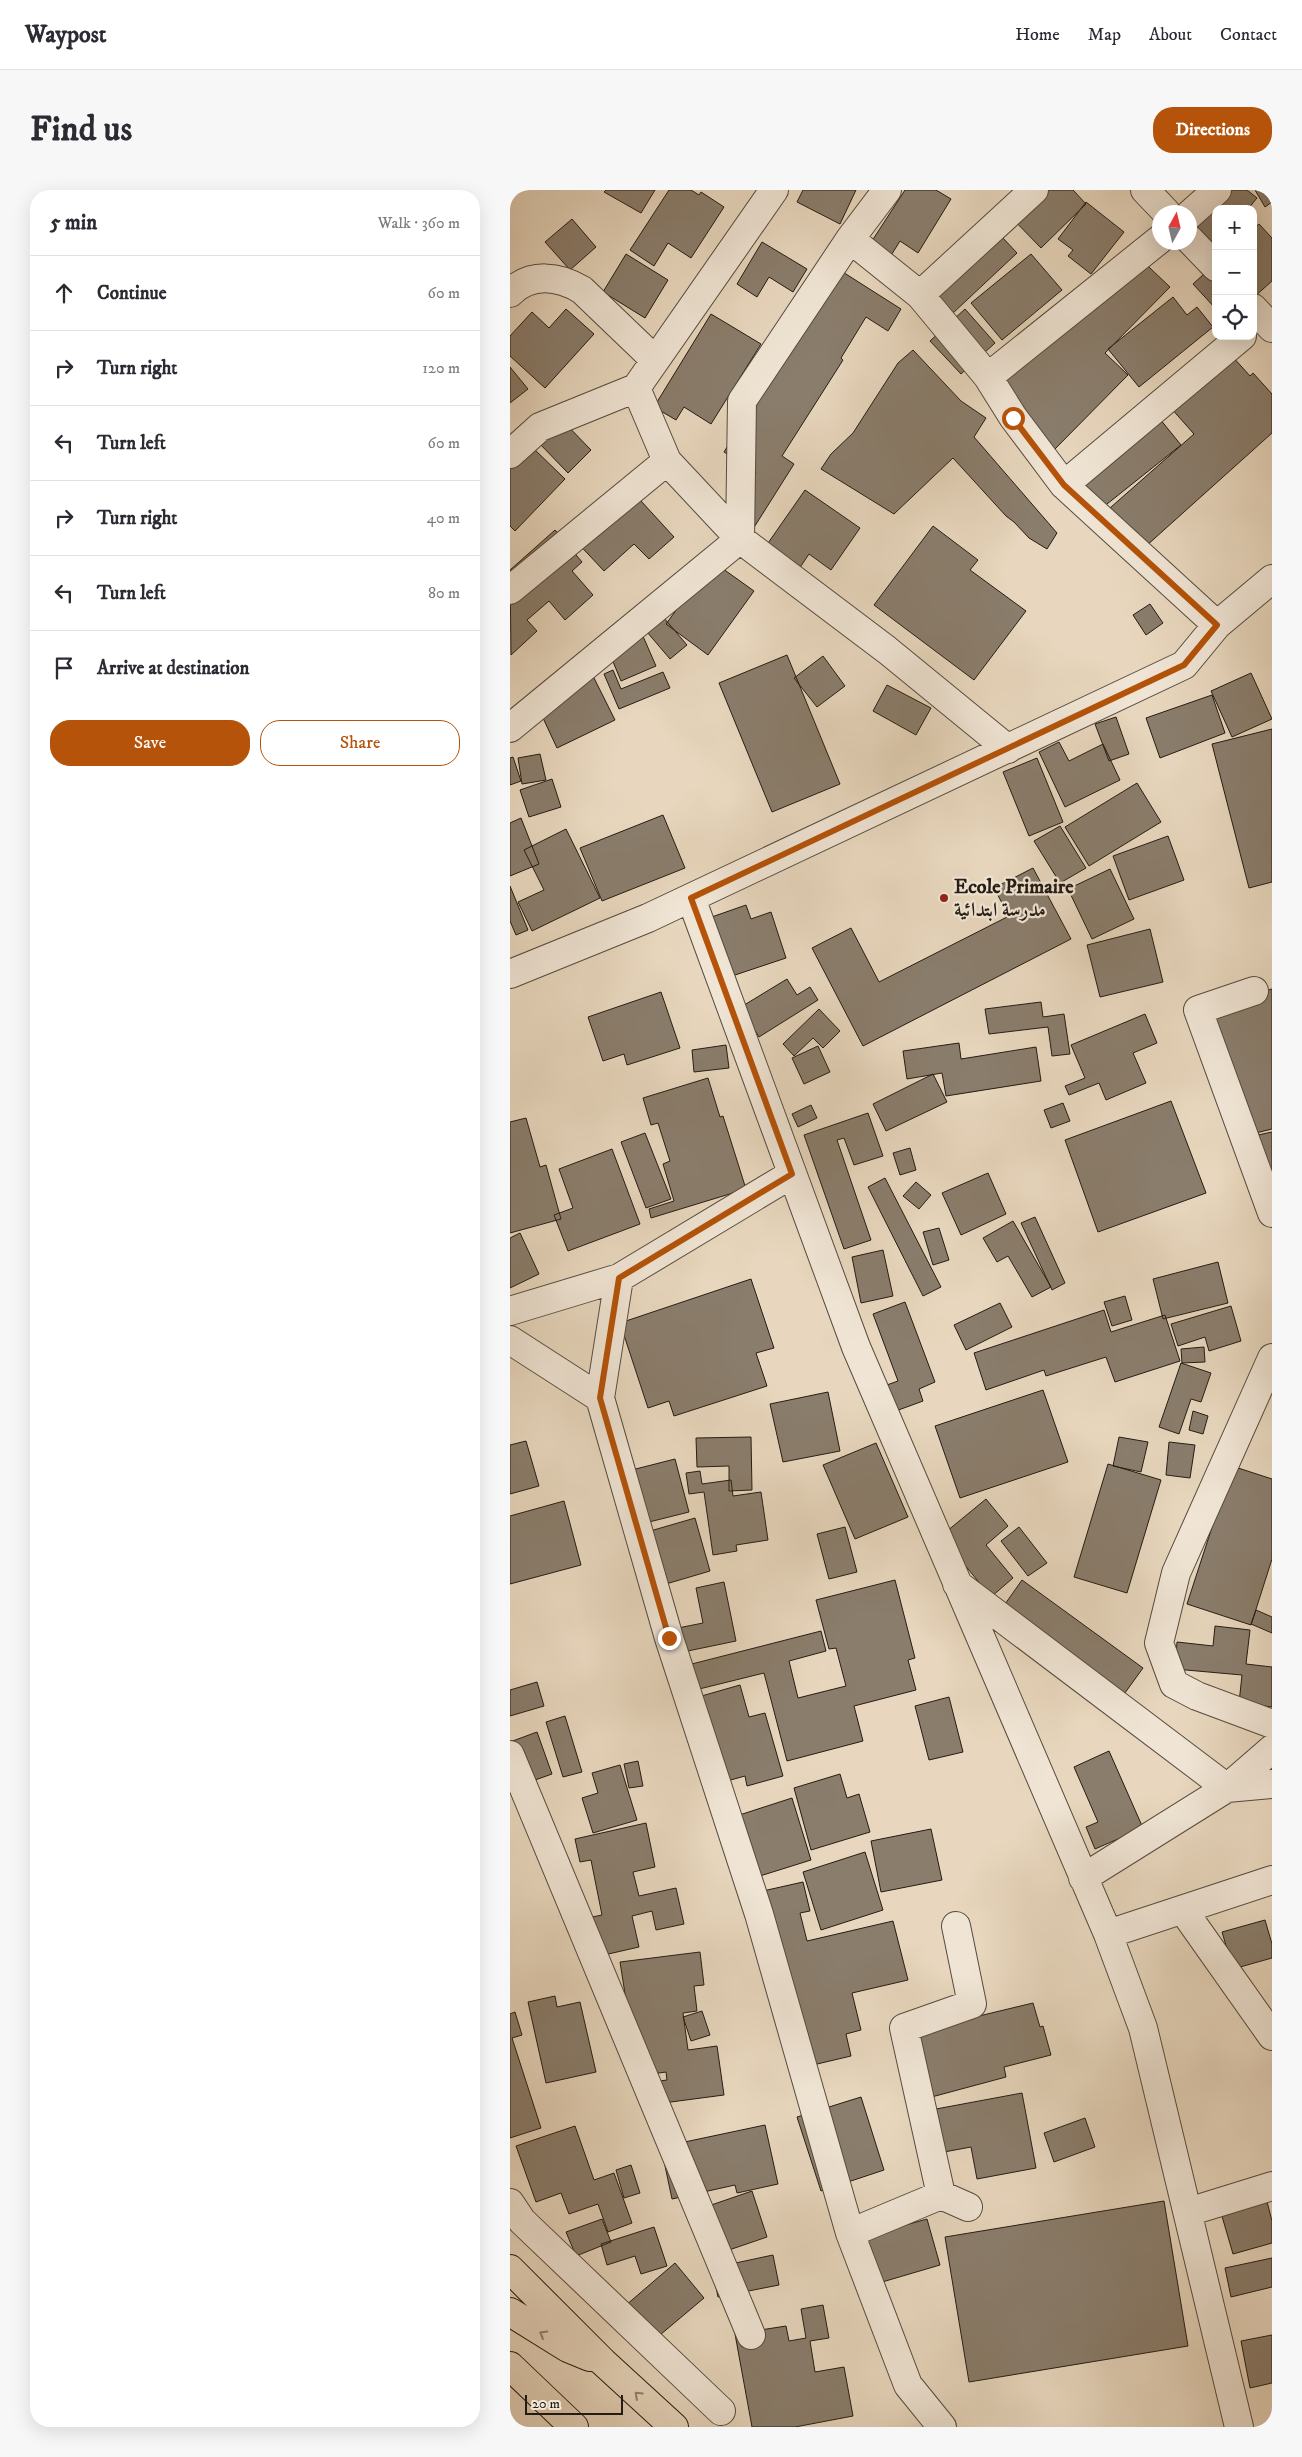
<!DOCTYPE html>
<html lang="en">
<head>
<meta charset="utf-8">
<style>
  body { margin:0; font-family:"IM FELL DW Pica",Amiri,serif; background:#f7f7f7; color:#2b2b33 }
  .controls { position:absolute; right:15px; top:15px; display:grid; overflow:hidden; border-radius:10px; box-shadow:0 5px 20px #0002 }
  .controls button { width:45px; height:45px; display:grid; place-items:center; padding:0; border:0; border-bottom:1px solid #e1e1e2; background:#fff; color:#2b2b33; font:25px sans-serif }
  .compass { position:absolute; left:642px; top:15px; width:45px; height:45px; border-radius:50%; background:#fff; box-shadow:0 5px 20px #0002; rotate:8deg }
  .scale { position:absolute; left:15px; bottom:12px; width:98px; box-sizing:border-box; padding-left:5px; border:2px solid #241c13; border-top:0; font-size:14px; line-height:18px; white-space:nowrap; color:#241c13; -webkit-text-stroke:4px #f0e5d5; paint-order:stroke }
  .stop { position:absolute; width:15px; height:15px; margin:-11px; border:4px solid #b45309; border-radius:50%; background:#fff }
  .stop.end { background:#b45309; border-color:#fff; box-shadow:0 1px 5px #0008 }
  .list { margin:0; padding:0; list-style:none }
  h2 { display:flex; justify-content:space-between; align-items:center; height:65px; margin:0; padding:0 20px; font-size:21px }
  h2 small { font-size:16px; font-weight:400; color:#7c7c81 }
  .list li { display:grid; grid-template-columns:32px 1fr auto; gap:15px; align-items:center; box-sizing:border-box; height:75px; padding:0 20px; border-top:1px solid #e1e1e2 }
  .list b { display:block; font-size:19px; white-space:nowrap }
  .list em { font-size:16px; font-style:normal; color:#7c7c81 }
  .actions { display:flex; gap:10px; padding:15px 20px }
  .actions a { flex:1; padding:11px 0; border:1px solid #b45309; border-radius:20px; text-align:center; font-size:18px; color:#b45309 }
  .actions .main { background:#b45309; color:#fff }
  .icon { flex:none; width:28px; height:28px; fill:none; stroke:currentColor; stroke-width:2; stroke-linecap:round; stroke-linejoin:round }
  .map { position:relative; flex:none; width:762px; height:2237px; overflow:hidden; border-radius:20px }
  header { display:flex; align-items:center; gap:30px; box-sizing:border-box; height:70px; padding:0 25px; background:#fff; border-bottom:1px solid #e1e1e2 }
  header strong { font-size:24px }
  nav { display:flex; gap:28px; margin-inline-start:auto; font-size:18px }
  .intro { display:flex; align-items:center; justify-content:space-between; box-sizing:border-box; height:120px; padding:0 30px }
  h1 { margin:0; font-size:35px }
  .button { padding:12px 22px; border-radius:20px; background:#b45309; color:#fff; font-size:18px; font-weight:700 }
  main { display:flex; gap:30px; padding:0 30px }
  aside { flex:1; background:#fff; border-radius:20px; box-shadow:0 5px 20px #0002 }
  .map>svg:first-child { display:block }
</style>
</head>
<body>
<header>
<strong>Waypost</strong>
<nav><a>Home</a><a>Map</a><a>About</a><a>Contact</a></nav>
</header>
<div class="intro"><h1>Find us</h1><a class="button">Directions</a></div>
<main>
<aside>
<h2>5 min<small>Walk · 360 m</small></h2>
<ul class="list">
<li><svg class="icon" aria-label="ahead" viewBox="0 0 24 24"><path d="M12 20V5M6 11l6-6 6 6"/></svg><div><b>Continue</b></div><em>60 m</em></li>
<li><svg class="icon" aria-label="right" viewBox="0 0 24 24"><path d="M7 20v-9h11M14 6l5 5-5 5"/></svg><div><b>Turn right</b></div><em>120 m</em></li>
<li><svg class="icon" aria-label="left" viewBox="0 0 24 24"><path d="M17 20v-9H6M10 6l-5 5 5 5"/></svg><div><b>Turn left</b></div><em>60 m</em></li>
<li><svg class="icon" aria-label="right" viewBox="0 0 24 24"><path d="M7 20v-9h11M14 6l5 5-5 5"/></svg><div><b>Turn right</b></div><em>40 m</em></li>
<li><svg class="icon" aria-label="left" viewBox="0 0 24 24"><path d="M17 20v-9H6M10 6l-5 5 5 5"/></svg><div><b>Turn left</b></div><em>80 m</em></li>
<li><svg class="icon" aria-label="arrive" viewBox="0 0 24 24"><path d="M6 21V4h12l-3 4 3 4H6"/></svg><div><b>Arrive at destination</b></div></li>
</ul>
<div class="actions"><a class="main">Save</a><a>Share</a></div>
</aside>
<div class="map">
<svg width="762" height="2237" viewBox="0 0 762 2237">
  <rect width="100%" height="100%" fill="#e8d7be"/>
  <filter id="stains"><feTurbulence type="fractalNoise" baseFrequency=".004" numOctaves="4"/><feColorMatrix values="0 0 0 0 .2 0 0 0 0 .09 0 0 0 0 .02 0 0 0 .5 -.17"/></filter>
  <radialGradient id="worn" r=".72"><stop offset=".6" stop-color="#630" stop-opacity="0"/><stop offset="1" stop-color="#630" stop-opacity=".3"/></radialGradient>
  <path fill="#8a7d6c" stroke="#241c13" d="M96,0H145L131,23L94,2Z
    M159,0H181L189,5L191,2L214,17L181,68L158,53L144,76L120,60Z
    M293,0H346L330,34L287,12Z
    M395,0H426L441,9L408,63L390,51L380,67L360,54Z
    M524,0H563L576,14L531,58L499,25Z
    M701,0H737L747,8L738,19H706V56L679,34Z
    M745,0H762V12L755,17Z
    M576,12L614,42L581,84L558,66L563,60L548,49Z
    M62,29L86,57L60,80L35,52Z
    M477,31L507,63L426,139L408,120Z
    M749,34L762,48V91L743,108V39Z
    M252,52L297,79L283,102L259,87L247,107L227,94Z
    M622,61L660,97L595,163L618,185L543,261L483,202Z
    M116,64L158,90L135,128L93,102Z
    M521,64L552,100L492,150L461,113Z
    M706,73V119L683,94Z
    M328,79L391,119L378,141L356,127L331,168L333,170L272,266L284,274L243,339L219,324L246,282L214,262Z
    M663,107L677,125L687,117L703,137L629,197L598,159Z
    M56,119L84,144L35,198L0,166V146L22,122L39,138Z
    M455,119L485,153L451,184L420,151Z
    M201,124L251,154L201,234L174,217L166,230L144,217Z
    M713,156L740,186L743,183L762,204V243L635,357L600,318L684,244L653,209Z
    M403,160L451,211L476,228L464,247L547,343L537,359L519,348L504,332L496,326L443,268L384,324L311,279L321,264L343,243L388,173Z
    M0,177L18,199L0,213Z
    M641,218L671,255L582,326L552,289Z
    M51,229L81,260L58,283L28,252Z
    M22,257L55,289L5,341L0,336V279Z
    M120,299L164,347L139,369L124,354L94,381L64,349Z
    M295,300L350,338L321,380L299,364L289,379L256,356Z
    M423,336L468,370L460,380L516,421L464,490L364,415Z
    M45,340L72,372L62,381L83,405L55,430L39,411L17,430L27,441L1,465L0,380Z
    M202,371L244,401L198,465L156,434Z
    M640,414L653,433L636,445L623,425Z
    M125,428L146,476L111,491L97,457Z
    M154,428L177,455L160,469L137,442Z
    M277,465L330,594L262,622L209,493Z
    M313,466L335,496L307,517L284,488Z
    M103,480L111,499L153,482L160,498L109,519L94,484Z
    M741,483L762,529L722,547L701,501Z
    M83,486L105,530L47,558L26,513Z
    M377,495L421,518L406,545L363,521Z
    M702,505L715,543L650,568L636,528Z
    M606,527L619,564L599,571L585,534Z
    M762,539V692L739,698L702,554Z
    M549,552L559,571L593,554L610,590L555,617L529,562Z
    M30,564L36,590L12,594L8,568Z
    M3,567L11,591L0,595V568Z
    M527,568L553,632L519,646L493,582Z
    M42,589L51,617L19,627L10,600Z
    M627,593L651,632L579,676L555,637Z
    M153,625L175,678L92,711L70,658Z
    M11,628L29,674L0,686V633Z
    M550,636L576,678L550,693L524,651Z
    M56,639L90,708L22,741L8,712L34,700L14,660Z
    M658,646L674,690L619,710L603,666Z
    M523,678L561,749L353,856L302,758L341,738L369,792L499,726L484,698Z
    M600,679L624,729L582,749L558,699Z
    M0,696L18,740L6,745L0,731Z
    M236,715L241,729L261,722L276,768L216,788L196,729Z
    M640,739L653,792L590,807L577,755Z
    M277,789L287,805L300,797L308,810L249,847L231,817Z
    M762,799V939L734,946L700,815Z
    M151,802L170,858L117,875L114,864L93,871L78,827Z
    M531,812L533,827L554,824L560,864L542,866L538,837L479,844L475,819Z
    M309,819L330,841L313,858L303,848L284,866L273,854Z
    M635,824L647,853L623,863L636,893L596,910L589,893L559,905L555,896L575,888L561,855Z
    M449,853L451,869L526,857L531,891L436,906L432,883L397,889L393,861Z
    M216,855L219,878L184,882L182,860Z
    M308,856L320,882L294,894L282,868Z
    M423,884L437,912L376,941L363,914Z
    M198,888L210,927L213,926L236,999L141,1028L139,1019L164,1011L153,974L160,971L148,933L141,935L133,908Z
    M661,911L696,1003L588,1042L555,950Z
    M553,913L560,931L541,938L534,920Z
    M301,915L307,928L288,937L282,924Z
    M358,923L373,966L344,975L334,948L327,950L361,1050L334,1059L294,945Z
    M16,928L30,977L36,975L51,1029L0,1043V932Z
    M762,942V986L748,945Z
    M135,943L161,1009L136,1018L111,952Z
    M400,958L406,980L390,985L383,963Z
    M102,959L130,1034L58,1061L44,1025L63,1018L49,979Z
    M478,983L496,1024L451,1045L432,1003Z
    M375,988L431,1097L413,1106L358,997Z
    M406,992L421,1005L409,1019L393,1006Z
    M525,1027L555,1093L542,1100L511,1033Z
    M503,1031L541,1097L522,1107L498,1066L487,1072L473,1048Z
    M429,1038L439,1070L423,1075L413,1042Z
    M10,1043L29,1084L0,1098V1048Z
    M373,1060L383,1106L351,1113L342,1067Z
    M708,1072L718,1113L653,1129L643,1089Z
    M241,1089L264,1158L246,1163L257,1196L164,1226L159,1211L138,1218L110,1133Z
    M615,1106L622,1130L602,1136L594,1112Z
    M395,1112L425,1192L409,1199L413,1211L383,1222L374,1196L388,1191L363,1124Z
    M490,1113L502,1137L456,1160L444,1135Z
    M721,1116L731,1151L699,1161L695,1147L668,1156L661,1134Z
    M594,1120L601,1142L655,1125L670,1171L605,1192L596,1167L536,1186L534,1180L476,1200L464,1163Z
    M694,1157L695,1172L672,1173L671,1159Z
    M671,1173L701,1183L691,1212L681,1209L669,1244L649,1237Z
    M533,1200L558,1272L450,1308L425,1236Z
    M318,1202L330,1261L273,1272L260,1214Z
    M683,1221L698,1226L693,1244L679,1240Z
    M241,1247L242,1300L219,1301V1276L187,1277L186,1248Z
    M609,1247L638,1252L631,1282L603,1276Z
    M16,1251L29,1296L0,1304V1255Z
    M659,1252L685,1255L680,1288L656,1285Z
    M366,1253L398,1327L345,1349L313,1275Z
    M165,1269L179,1322L119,1337L106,1284Z
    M598,1274L651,1290L617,1403L564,1387Z
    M722,1276L762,1289V1369L741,1435L677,1414Z
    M190,1281L192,1294L221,1290L223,1306L251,1302L258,1350L226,1355L227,1361L203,1365L194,1302L179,1304L176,1283Z
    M476,1309L498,1336L476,1355L503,1388L481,1407L431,1346Z
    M54,1311L71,1375L0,1394V1326Z
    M185,1328L200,1381L139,1399L123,1346Z
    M335,1337L347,1382L319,1389L307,1344Z
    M509,1337L537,1373L518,1386L491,1351Z
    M385,1390L405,1468L398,1470L406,1500L344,1516L353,1551L277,1571L254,1483L177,1502L170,1477L311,1441L316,1461L279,1471L288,1508L336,1496L326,1458L319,1459L306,1410Z
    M512,1390L633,1478L604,1518L488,1424Z
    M214,1392L226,1451L168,1463L163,1439L193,1433L186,1398Z
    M746,1420L762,1427V1443L741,1434Z
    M705,1436L740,1440L736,1474L762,1477V1517L729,1513L732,1485L665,1479L667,1452L703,1456Z
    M27,1492L34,1516L0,1526V1500Z
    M230,1495L239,1527L255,1523L273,1586L237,1596L235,1586L206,1594L181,1509Z
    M439,1507L453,1562L419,1570L405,1516Z
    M55,1526L72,1582L53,1587L36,1532Z
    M27,1542L42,1584L0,1599V1552Z
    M599,1561L633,1638L585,1659L576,1637L588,1632L564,1577Z
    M128,1571L133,1596L119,1598L114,1574Z
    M110,1575L127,1630L83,1643L72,1608L88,1603L82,1583Z
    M330,1584L337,1608L349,1604L360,1642L301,1660L284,1598Z
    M282,1608L301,1670L234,1691L214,1630Z
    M136,1633L145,1677L123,1682L129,1706L166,1698L174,1734L146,1740L142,1721L122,1726L129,1757L72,1770L63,1731L92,1725L81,1670L70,1672L65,1649Z
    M421,1639L432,1690L371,1702L361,1651Z
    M355,1662L373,1720L311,1740L293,1682Z
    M293,1692L300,1721L290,1723L297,1751L383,1731L398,1790L342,1803L351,1840L336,1844L341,1866L286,1879L244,1703Z
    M755,1730L762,1754V1768L723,1779L712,1742Z
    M190,1762L194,1795L184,1796L187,1821L173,1823L178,1860L207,1856L214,1905L138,1915L135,1893L157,1890L156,1882L128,1886L110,1772Z
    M45,1806L47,1817L70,1812L86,1882L36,1893L18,1812Z
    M523,1813L530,1837L533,1836L541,1865L494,1877L496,1887L403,1912L386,1846Z
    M192,1821L200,1845L181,1851L173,1827Z
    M5,1822L12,1845L2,1848L31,1938L0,1948V1824Z
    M512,1903L526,1978L467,1989L461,1957L434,1962L426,1919Z
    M351,1907L374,1980L311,2001L287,1927Z
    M575,1928L585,1957L544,1972L534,1943Z
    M255,1935L268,1994L227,2003L225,1995L162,2009L151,1957Z
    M65,1936L84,1990L104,1983L122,2033L98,2042L88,2014L59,2024L51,2003L26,2012L6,1956Z
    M121,1975L130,2003L114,2008L106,1980Z
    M242,2001L257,2047L216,2061L178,2023Z
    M755,2004L762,2031V2053L723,2064L709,2016Z
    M654,2011L678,2156L459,2192L435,2047Z
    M92,2029L101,2052L66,2066L56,2042Z
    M417,2029L430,2075L362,2095L349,2048Z
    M144,2037L157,2076L131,2084L125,2066L97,2075L91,2054Z
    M263,2065L269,2095L208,2107L202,2078Z
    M762,2068V2097L721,2107L715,2078Z
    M165,2073L194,2108L144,2150L115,2116Z
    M313,2115L319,2148L300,2151L305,2182L334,2177L343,2226L285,2237H242L225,2144L276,2136L279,2151L296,2148L291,2119Z
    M762,2145V2193L740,2198L731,2151Z"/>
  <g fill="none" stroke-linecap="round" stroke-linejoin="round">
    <defs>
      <path id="street" d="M524,0L410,105L478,187L503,227L554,295L707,435
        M635,0L656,22
        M679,25L707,0
        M340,49L410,105
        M679,49L706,77
        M0,103C21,82 49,86 72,100L145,170
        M743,118L762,138
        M478,187L649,50
        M126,198L157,271L230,349L377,460L498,559
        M0,264L30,237L126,198L264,0
        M554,295L732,146
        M0,400L157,271
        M0,538L230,349L232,211L340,49L377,0
        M181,708L346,1157L598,1744L633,1838L729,2237
        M0,784L138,728L674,475L707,435L762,389
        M744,801L688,820L762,1023
        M109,1088L90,1208L159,1448L249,1724L340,2043L398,2195L432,2237
        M0,1121L109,1088L282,984
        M0,1150L90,1208
        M762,1168L666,1383L649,1453L664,1494L687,1506L762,1534
        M447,1394L717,1598L762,1559
        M0,1565L241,2145
        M573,1688L717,1598L762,1594
        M673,1720L762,1846
        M598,1744L762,1690
        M431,2005L458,2017
        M0,2013L12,2031L211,2221
        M678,2022L762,1996
        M340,2043L431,2005L394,1838L462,1814L446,1736"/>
      <path id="highway" d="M0,2079L93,2172L164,2237
        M0,2122L58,2158L80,2167
        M0,2176L64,2237"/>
    </defs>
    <use href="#street" stroke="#554b3e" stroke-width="30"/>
    <use href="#highway" stroke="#241c13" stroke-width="30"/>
    <use href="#street" stroke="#f0e5d5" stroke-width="28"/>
    <use href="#highway" stroke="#e8d7be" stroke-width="28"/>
  </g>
  <defs><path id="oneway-chevron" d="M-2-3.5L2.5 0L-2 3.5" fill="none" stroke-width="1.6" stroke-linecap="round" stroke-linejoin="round" transform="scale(1.25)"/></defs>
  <g stroke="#908371">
    <use href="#oneway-chevron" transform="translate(33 2144) rotate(-150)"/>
    <use href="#oneway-chevron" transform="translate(128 2205) rotate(-137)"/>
  </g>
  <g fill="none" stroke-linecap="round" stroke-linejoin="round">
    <path stroke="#b45309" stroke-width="6" d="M159,1448L90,1208L109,1088L282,984L181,708L674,475L707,435L554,295L503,228"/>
  </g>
  <circle fill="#8f2418" stroke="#f0e5d5" stroke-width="2" cx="434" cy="708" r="5"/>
  <g text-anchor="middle" stroke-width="4.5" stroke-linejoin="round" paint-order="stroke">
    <g font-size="20" font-weight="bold" fill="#241c13" stroke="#f0e5d5" text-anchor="start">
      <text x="444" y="703">Ecole Primaire<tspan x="444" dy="23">مدرسة ابتدائية</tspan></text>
    </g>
  </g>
  <rect width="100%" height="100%" filter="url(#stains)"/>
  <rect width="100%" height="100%" fill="url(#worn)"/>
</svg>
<div class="controls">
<button>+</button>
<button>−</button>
<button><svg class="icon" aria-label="locate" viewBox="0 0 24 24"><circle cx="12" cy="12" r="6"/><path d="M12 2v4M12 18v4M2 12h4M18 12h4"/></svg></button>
</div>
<svg class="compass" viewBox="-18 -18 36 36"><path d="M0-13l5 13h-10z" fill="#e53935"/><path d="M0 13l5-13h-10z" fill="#7c7c81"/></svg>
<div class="scale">20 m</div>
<div class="stop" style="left:503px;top:228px"></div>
<div class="stop end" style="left:159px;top:1448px"></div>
</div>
</main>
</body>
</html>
